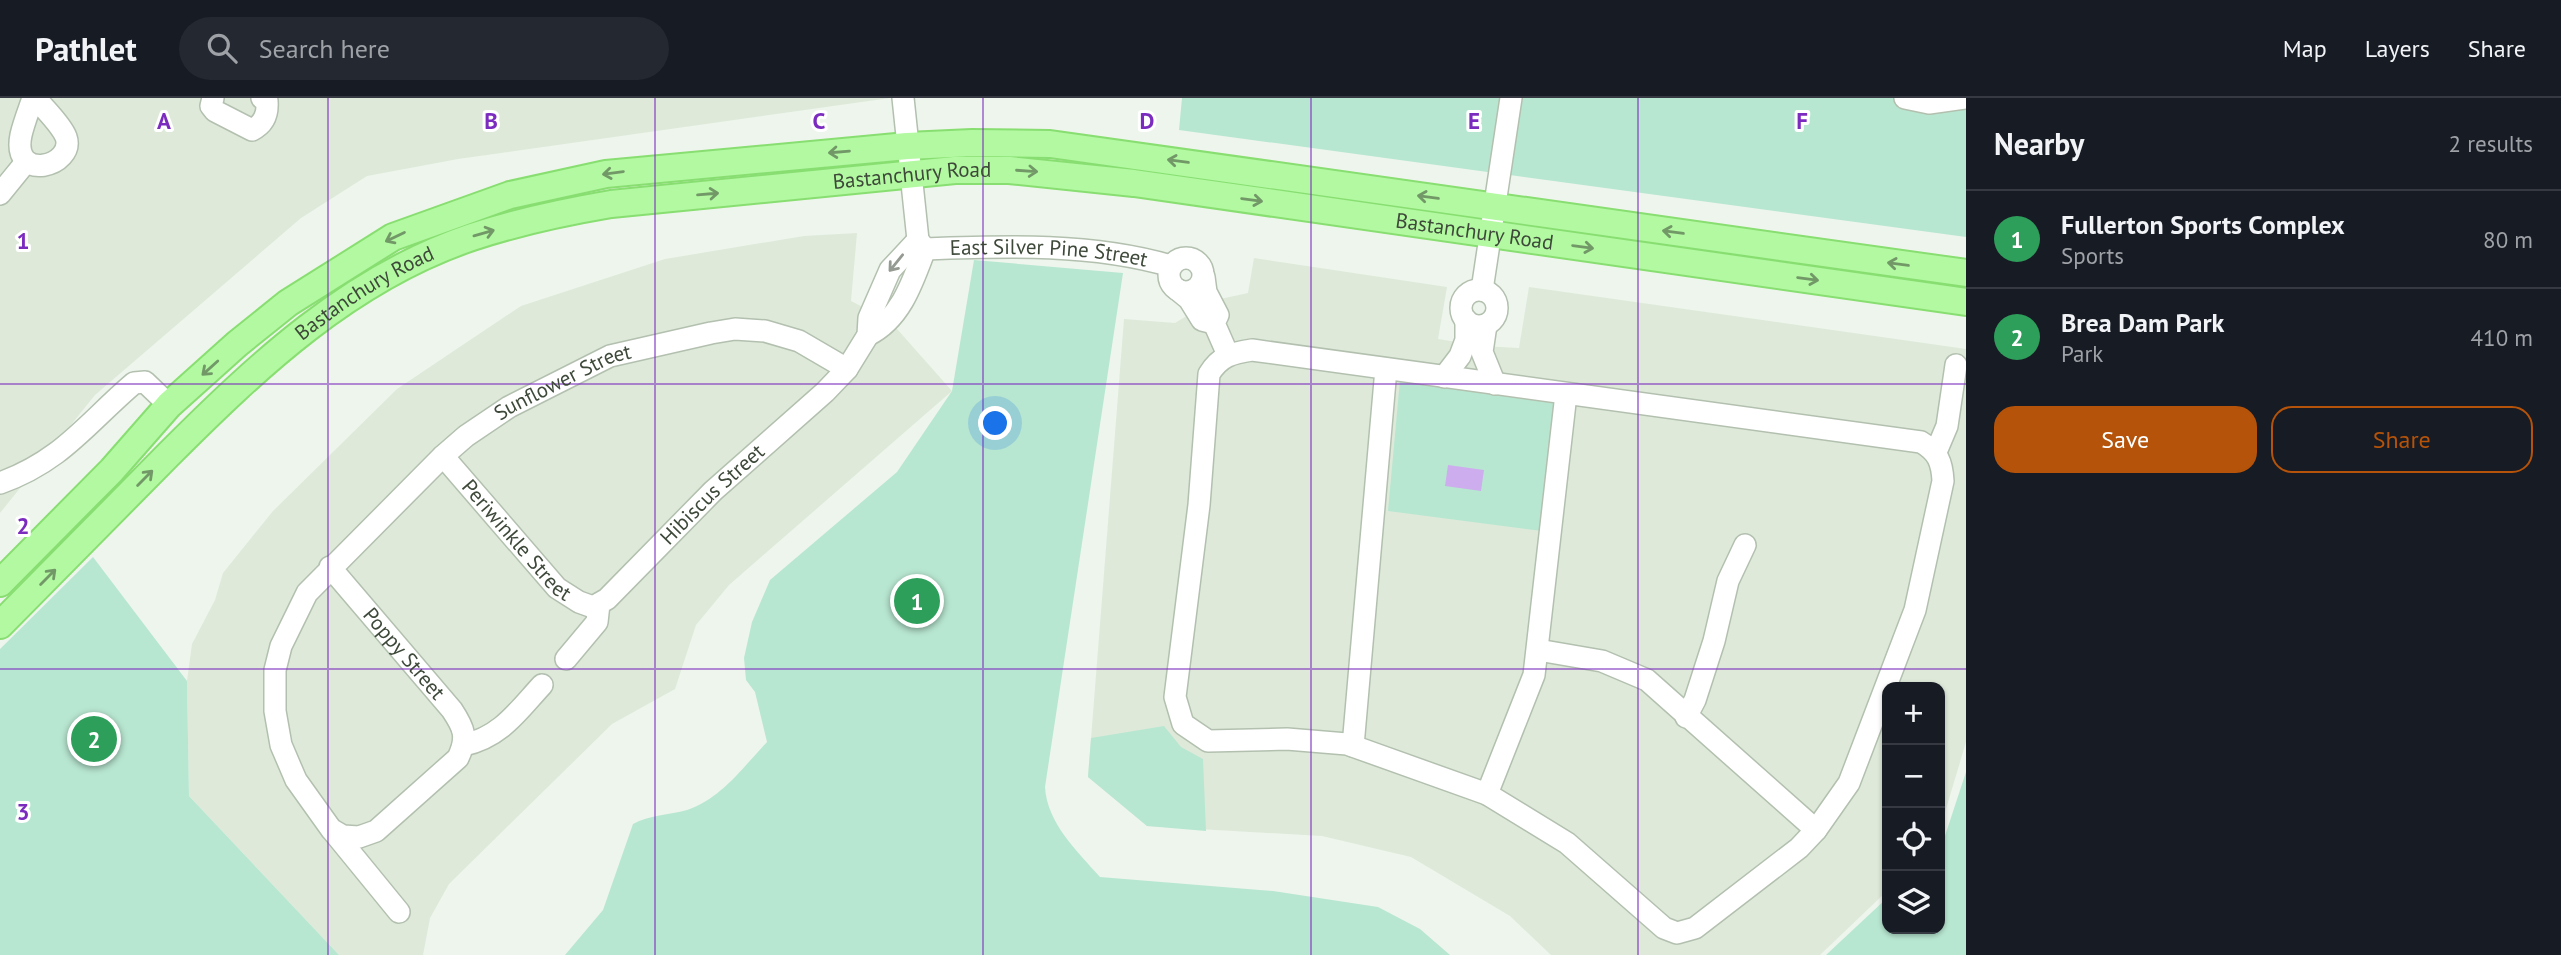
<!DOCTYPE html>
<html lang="en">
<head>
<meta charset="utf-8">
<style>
  body { margin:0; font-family:"PT Sans",sans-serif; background:#242831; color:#f1f3f6 }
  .controls { position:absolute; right:21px; bottom:21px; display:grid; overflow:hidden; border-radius:14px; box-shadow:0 2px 5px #0004 }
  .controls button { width:63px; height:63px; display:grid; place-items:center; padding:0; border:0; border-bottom:2px solid #363941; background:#171b24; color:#f1f3f6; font:35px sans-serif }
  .you { position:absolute; left:996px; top:326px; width:24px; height:24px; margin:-18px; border:5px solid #fff; border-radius:50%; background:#1a73e8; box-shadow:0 0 0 10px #1a73e833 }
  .badge { display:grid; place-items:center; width:46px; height:46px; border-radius:50%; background:#b45309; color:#fff; font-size:23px; font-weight:700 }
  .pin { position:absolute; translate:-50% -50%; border:4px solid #fff; box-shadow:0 2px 7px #0006 }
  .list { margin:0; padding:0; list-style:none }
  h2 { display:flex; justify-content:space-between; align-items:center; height:91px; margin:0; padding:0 28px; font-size:30px }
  h2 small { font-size:23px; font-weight:400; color:#9ea1a6 }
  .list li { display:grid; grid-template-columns:46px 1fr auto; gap:21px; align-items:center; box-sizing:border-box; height:98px; padding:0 28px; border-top:2px solid #363941 }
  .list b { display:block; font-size:26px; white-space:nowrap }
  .list p { margin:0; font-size:23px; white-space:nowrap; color:#9ea1a6 }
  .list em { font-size:23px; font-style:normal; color:#9ea1a6 }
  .actions { display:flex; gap:14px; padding:21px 28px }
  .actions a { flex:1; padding:16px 0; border:2px solid #b45309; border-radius:21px; text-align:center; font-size:24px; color:#b45309 }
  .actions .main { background:#b45309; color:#fff }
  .icon { flex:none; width:38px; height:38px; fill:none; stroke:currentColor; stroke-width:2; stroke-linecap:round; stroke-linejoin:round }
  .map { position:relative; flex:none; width:1966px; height:857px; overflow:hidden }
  header { display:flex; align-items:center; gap:42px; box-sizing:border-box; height:98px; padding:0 35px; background:#171b24; border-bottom:2px solid #363941 }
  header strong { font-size:33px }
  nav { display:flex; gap:38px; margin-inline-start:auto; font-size:24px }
  .search { width:490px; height:63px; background:#242831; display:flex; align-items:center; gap:18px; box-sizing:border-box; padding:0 24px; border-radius:38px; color:#9ea1a6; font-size:26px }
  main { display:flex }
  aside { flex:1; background:#171b24 }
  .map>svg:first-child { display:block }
</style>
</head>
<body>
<header>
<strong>Pathlet</strong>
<div class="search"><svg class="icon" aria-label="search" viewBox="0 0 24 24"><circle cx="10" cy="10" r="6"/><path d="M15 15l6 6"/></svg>Search here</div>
<nav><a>Map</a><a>Layers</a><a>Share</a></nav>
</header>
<main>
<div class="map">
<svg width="1966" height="857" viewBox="0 0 1966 857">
  <rect width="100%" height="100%" fill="#eef5ec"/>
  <path fill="#dee9da" d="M0,0H890L458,61L367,78L301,120L95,297L0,415Z
    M857,135L851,203L890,223L952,293L729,487L696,527L675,591L612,626L449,786L430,820L423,857H339L189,698L187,583L192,546L215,502L223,475L273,413L397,291L521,208L665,161L804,138Z
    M1254,160L1447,189L1438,241L1481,248L1519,250L1529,189L1966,251V644L1940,731V589H1887V793L1820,857H1551L1510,818L1411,759L1322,738L1147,728L1088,679L1124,221L1175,225L1211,203L1248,195Z"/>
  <path fill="#b8e7d1" d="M1182,0H1966V139L1179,32Z
    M974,162L1123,175L1045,689C1047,725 1077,753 1100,779L1273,793L1378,809L1420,831L1450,857H565L603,812L633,726C649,717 669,717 687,712C722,700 742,670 767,644L755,594L746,582L744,560L752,524L770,482L897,374L952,293Z
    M1400,282L1556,301L1542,433L1388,413Z
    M93,459L187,583L189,698L339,857H0V551Z
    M1164,628L1181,649L1203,661L1206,733L1147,728L1088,679L1091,640Z
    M1966,674V857H1826L1887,800V831H1940V753Z"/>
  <path fill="#cdaded" d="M1448,367L1484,372L1481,393L1445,388Z"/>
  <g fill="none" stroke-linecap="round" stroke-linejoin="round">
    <defs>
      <g id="minor">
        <path d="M33,0C29,12 24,24 21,37C11,86 76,68 66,39C61,26 44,11 36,0"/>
        <path d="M213,0L211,8L215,13L252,32C264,26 268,16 267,3L262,0"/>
        <path d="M903,0L918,142L925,151"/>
        <path d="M1905,0L1929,5L1966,0"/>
        <path d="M0,96L26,64"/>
        <path id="s1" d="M925,151C1007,148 1092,145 1171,168"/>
        <circle cx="1186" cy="177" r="17"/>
        <path d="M1204,179L1206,194L1218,217L1214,225L1228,257"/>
        <path d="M1178,192L1189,201L1202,222L1214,225"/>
        <path d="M1482,192L1511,0"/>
        <circle cx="1479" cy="210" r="18"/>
        <path d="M1486,227L1482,254L1495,286"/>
        <path d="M868,237C901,221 913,183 925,151"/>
        <path d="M1252,252L1921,344C1938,354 1942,364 1943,383L1915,512L1849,685L1816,732L1799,750L1695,830L1677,835L1664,830L1567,745L1487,696L1347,646L1287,641L1208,643L1183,626L1175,599L1199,407L1209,276C1220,258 1232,255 1252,252Z"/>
        <path d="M1444,279L1460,258L1466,242V222"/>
        <path d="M1936,354L1947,328L1956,267"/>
        <path id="s2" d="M443,358L557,490L579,504L593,509L607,501L713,393L825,294L847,271L868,237L869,220L890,172L918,142"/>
        <path d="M0,385C62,363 87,325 134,285L145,284L169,307"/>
        <path id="s3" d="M330,469L452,612C464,630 468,639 458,660L376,733L359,739L343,738L331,731L296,682L281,647L275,613V572L281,548L307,495L443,358L466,338L509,309L610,258L711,235L735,231L765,233L799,243L847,271"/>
        <path d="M1538,552L1602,563L1647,582L1816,732"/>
        <path d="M566,561L597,524L599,506"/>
        <path d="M1686,619L1695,602L1714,543L1728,483L1745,447"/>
        <path d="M464,647C501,639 518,613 542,587"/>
        <path d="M1353,648L1386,271"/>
        <path d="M1487,696L1534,577L1566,296"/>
        <path d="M332,732L399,814"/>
      </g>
      <g id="major">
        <path d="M0,485L112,372L169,307L237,246L288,205L393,139L510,97L606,76L907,48L972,45L1050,46L1966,175"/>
        <path id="s4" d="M0,527C56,471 112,413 168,357C257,268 350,180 472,139C517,124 564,114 611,106L955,72H1009L1134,85L1966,204"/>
      </g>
    </defs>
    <use href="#minor" stroke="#b3c0af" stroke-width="24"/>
    <use href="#major" stroke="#88de71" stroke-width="30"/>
    <use href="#minor" stroke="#fff" stroke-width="21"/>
    <use href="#major" stroke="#b2f9a1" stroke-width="26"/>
  </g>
  <defs><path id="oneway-shaft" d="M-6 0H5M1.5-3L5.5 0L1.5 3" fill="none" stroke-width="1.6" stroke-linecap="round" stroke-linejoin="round" transform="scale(1.75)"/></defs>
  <g stroke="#729868">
    <use href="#oneway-shaft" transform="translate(839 54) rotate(175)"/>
    <use href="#oneway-shaft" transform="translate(1178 63) rotate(-172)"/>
    <use href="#oneway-shaft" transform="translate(1027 73) rotate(4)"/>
    <use href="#oneway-shaft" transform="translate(613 75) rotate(172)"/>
    <use href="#oneway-shaft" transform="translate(708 96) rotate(-5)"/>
    <use href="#oneway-shaft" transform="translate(1428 99) rotate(-172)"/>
    <use href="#oneway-shaft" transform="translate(1252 102) rotate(8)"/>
    <use href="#oneway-shaft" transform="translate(1673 134) rotate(-172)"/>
    <use href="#oneway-shaft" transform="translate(484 135) rotate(-16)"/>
    <use href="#oneway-shaft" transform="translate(395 139) rotate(154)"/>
    <use href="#oneway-shaft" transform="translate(1583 149) rotate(8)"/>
    <use href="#oneway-shaft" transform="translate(1898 166) rotate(-172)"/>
    <use href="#oneway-shaft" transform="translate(1808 181) rotate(8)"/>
    <use href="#oneway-shaft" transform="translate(210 270) rotate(138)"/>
    <use href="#oneway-shaft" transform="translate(145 380) rotate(-45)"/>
    <use href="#oneway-shaft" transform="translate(48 479) rotate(-45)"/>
  </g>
  <use stroke="#959b93" href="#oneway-shaft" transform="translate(896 165) rotate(129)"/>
  <path fill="none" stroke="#7b2cbf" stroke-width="2" stroke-opacity="0.55" d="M328,0V857M655,0V857M983,0V857M1311,0V857M1638,0V857M0,286H1966M0,571H1966"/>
  <g text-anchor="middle" stroke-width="6" stroke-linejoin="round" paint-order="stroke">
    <g font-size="21" fill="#3e493a" stroke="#fff">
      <text dy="7" stroke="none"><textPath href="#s4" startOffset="1062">Bastanchury Road</textPath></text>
      <text dy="7" stroke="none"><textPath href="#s4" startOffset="1629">Bastanchury Road</textPath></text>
      <text dy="7" stroke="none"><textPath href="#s1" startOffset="124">East Silver Pine Street</textPath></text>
      <text dy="7" stroke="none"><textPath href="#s4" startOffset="495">Bastanchury Road</textPath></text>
      <text dy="7" stroke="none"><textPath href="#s3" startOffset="990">Sunflower Street</textPath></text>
      <text dy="7" stroke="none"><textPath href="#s2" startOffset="380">Hibiscus Street</textPath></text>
      <text dy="7" stroke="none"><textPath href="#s2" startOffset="112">Periwinkle Street</textPath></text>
      <text dy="7" stroke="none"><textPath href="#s3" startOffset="114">Poppy Street</textPath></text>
    </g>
  </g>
  <g font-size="23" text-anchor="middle" font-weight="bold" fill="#7b2cbf" stroke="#fff" stroke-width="6" stroke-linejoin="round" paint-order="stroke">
    <text x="164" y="31">A</text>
    <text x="491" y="31">B</text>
    <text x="819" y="31">C</text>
    <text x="1147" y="31">D</text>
    <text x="1474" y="31">E</text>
    <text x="1802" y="31">F</text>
    <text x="23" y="151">1</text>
    <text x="23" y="436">2</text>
    <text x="23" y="722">3</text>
  </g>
</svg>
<div class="controls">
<button>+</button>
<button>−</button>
<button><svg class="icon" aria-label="locate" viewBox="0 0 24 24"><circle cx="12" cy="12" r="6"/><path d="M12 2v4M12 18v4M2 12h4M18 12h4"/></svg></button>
<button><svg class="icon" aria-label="layers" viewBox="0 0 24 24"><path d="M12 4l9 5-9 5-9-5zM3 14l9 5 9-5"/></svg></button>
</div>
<div class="you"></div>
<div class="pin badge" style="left:917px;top:503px;background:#2e9e5b">1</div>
<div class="pin badge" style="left:94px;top:641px;background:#2e9e5b">2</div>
</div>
<aside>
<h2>Nearby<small>2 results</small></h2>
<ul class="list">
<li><span class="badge" style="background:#2e9e5b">1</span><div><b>Fullerton Sports Complex</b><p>Sports</p></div><em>80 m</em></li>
<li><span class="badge" style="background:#2e9e5b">2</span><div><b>Brea Dam Park</b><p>Park</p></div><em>410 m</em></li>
</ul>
<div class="actions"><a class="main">Save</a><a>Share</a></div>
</aside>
</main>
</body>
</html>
